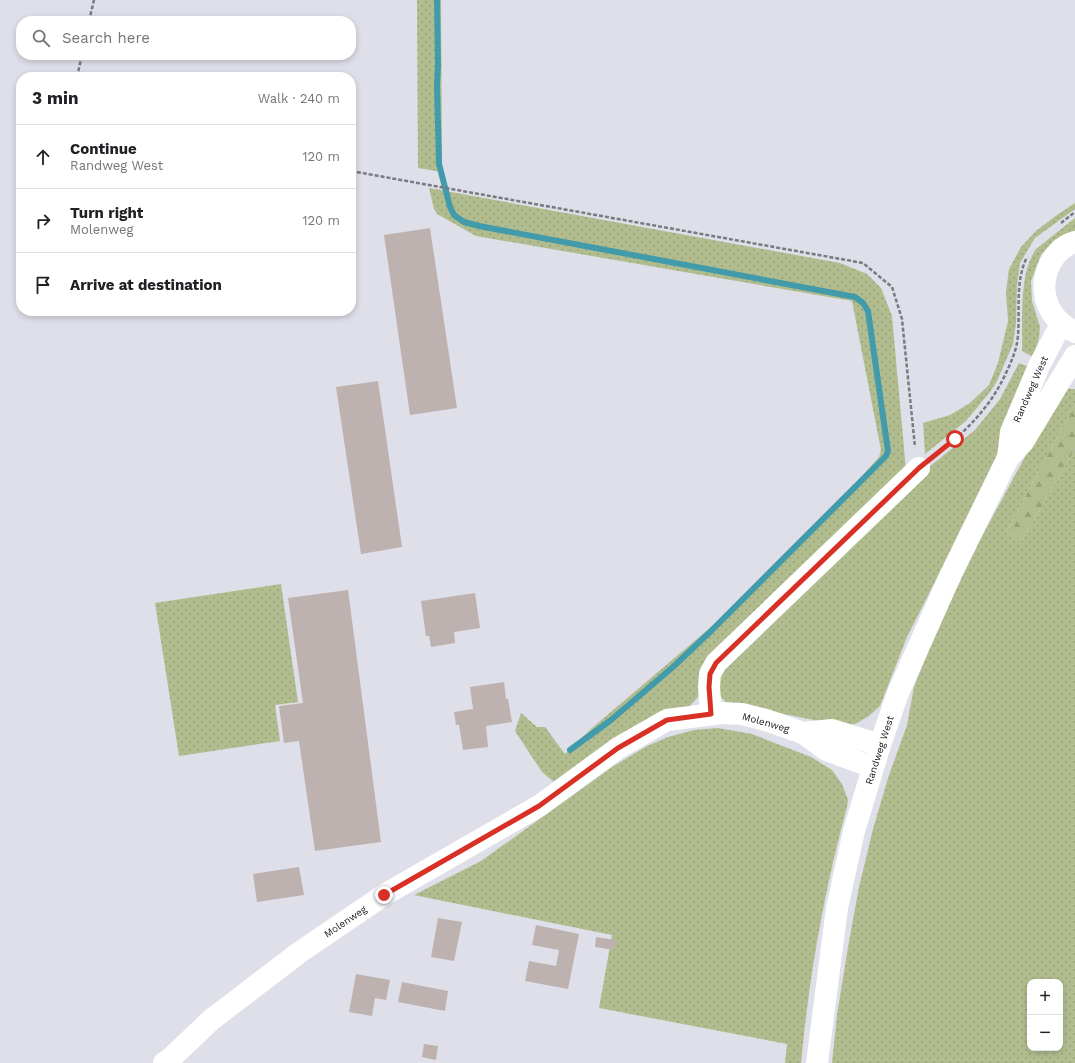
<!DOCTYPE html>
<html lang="en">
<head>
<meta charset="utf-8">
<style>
  body { margin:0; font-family:"Work Sans",sans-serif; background:#f6f6f6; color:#202124 }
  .controls { position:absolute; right:12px; bottom:12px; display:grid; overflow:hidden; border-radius:8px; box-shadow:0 2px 6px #0003 }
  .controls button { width:36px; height:36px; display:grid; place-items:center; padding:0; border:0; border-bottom:1px solid #e0e0e0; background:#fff; color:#202124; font:20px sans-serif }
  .stop { position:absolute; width:12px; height:12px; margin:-9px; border:3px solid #d93025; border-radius:50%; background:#fff }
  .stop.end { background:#d93025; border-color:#fff; box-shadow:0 1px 4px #0008 }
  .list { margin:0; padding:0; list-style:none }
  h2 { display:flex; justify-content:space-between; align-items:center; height:52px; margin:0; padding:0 16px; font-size:17px }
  h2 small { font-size:13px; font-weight:400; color:#757577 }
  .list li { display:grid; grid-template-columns:26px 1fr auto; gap:12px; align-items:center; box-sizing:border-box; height:64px; padding:0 16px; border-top:1px solid #e0e0e0 }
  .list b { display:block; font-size:15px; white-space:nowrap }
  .list p { margin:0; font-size:13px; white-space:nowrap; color:#757577 }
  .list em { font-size:13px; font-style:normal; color:#757577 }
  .icon { flex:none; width:22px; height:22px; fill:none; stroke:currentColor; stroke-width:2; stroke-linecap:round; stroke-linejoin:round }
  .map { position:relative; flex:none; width:1075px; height:1063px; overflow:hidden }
  .search { position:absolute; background:#fff; box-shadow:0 2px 6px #0003; left:16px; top:16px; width:340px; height:44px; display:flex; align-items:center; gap:10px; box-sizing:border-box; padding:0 14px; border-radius:16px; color:#757577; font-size:15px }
  .panel { position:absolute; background:#fff; box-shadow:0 2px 6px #0003; left:16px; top:72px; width:340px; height:244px; border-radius:16px }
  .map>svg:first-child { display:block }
</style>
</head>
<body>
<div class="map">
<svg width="1075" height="1063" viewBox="0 0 1075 1063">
  <defs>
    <pattern id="green-dots" width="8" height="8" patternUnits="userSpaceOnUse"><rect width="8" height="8" fill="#b2bd8f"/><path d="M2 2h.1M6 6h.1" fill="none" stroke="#98a27b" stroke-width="1.8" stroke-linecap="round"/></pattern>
    <pattern id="forest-firs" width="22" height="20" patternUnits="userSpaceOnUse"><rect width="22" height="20" fill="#b2bd8f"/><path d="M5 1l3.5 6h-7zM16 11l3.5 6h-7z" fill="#98a27b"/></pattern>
  </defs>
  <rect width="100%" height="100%" fill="#dedfe9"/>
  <path fill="url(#green-dots)" fill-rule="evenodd" d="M417,0H441L442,172L418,168Z
    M429,188L840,263L867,274L881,288L892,316L906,470L705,674L698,697L687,709L554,782L542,772L515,731L521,713L537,727H545L565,754L592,728L731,610L845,495L879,457L881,450L852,301L476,236L437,214L434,209Z
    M1075,203V209L1035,238L1020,263L1017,285L1016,323L1013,344L997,381L990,392L966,421L925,454L923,423L950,415L970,403L989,385L998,363L1008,321L1006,292L1009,269L1021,247L1036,231L1057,215Z
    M1075,218V232L1068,233L1054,240L1041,255L1031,281L1032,301L1040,327L1039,338L1033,357L1022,351C1023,321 1018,275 1036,249Z
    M1019,363L1029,367L1000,448L949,554L907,637L880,706L869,716L855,724L843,726L769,711L730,706L721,697L717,688L721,675L734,658L908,484L975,430L1000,399Z
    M1064,385L1070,389H1075V404L1006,532L1022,540L1075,449V1063H832L837,1015L848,947L859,887L873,829L888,778L907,725L914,687L939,624L981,538ZM1030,982H1060V1048H1030Z
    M281,584L298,702L275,705L280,741L179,756L155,603Z
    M718,728L752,734L811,757L832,770L842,784L848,800L847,807C824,891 809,977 801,1063H785L787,1044L599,1008L612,935L414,895L481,861L612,767L647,746L668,737L694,730Z"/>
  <path fill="url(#forest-firs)" d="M1075,404V449L1022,540L1006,532Z"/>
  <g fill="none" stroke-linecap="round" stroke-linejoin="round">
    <path stroke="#429baa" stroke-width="6" d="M437,0L438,65L437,85L439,164L450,207L454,215L464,222L479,226L855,297L863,303L868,311L888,451L886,456L710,632L673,667L611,720L570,750"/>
  </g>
  <path fill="#beb2b0" d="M430,228L457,408L410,415L384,235Z
    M378,381L402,547L361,554L336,387Z
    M348,590L381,842L315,851L299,741L284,743L279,706L303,703L288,598Z
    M475,593L480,628L454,632L455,643L431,647L429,636H426L421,601Z
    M504,682L506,699H508L512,722L486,726L488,747L463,750L459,725H456L454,712L473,709L470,687Z
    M299,867L304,895L257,902L253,874Z
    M438,918L462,922L454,961L431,957Z
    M536,925L579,934L568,989L525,981L529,961L556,966L559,950L532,945Z
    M596,937L616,940L614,950L595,947Z
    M356,974L390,980L386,1000L375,998L372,1016L349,1012Z
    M402,982L448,991L445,1011L398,1002Z
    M424,1044L438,1046L436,1060L422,1057Z"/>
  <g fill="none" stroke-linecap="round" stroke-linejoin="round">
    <path stroke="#797a80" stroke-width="2.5" stroke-dasharray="4 2" stroke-linecap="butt" d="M89,21L94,0
      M77,77L82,55
      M351,171L863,263L892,287L902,319L915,447
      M1061,223L1075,212
      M936,455C966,431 990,408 1006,373C1012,360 1017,349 1018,335C1020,309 1015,281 1027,257"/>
    <path stroke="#fff" stroke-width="22" d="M1075,242C1067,244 1060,250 1055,256C1035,283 1044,318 1075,332
      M1008,458L1011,432L1039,366L1061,324
      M711,714L709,687L710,674L716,663L919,468
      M803,733L832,730L880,745
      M164,1063L170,1059L211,1020L300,952L384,895L539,806L618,748L667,720L722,713L742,714L766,720L803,733L826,750L873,767
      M817,1063L837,908L854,831L880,745L898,693L951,574L1008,458L1023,442L1075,356"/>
  </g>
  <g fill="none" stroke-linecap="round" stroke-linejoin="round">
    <path stroke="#d93025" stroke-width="5" d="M384,895L539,806L618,748L667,720L711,714L709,687L710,674L716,663L919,468L955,439"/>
  </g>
  <g text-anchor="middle" stroke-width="3.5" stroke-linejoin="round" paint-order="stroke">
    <g font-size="10" fill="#16171a" stroke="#fff">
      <text transform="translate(1030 389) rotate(-66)" y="4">Randweg West</text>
      <text transform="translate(766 722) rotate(16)" y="4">Molenweg</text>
      <text transform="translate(879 750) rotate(-72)" y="4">Randweg West</text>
      <text transform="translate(345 921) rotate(-34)" y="4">Molenweg</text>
    </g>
  </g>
</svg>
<div class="controls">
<button>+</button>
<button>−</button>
</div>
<div class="stop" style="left:955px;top:439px"></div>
<div class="stop end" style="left:384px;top:895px"></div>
<div class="search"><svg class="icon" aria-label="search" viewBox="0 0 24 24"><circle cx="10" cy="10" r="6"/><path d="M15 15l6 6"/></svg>Search here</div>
<section class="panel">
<h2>3 min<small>Walk · 240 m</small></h2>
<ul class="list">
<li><svg class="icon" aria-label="ahead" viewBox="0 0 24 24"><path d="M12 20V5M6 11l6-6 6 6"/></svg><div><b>Continue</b><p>Randweg West</p></div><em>120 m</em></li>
<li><svg class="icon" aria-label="right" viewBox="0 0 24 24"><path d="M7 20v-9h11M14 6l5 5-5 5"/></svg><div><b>Turn right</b><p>Molenweg</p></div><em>120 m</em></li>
<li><svg class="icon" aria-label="arrive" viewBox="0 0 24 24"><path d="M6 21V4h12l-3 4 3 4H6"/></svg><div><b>Arrive at destination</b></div></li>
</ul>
</section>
</div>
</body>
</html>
